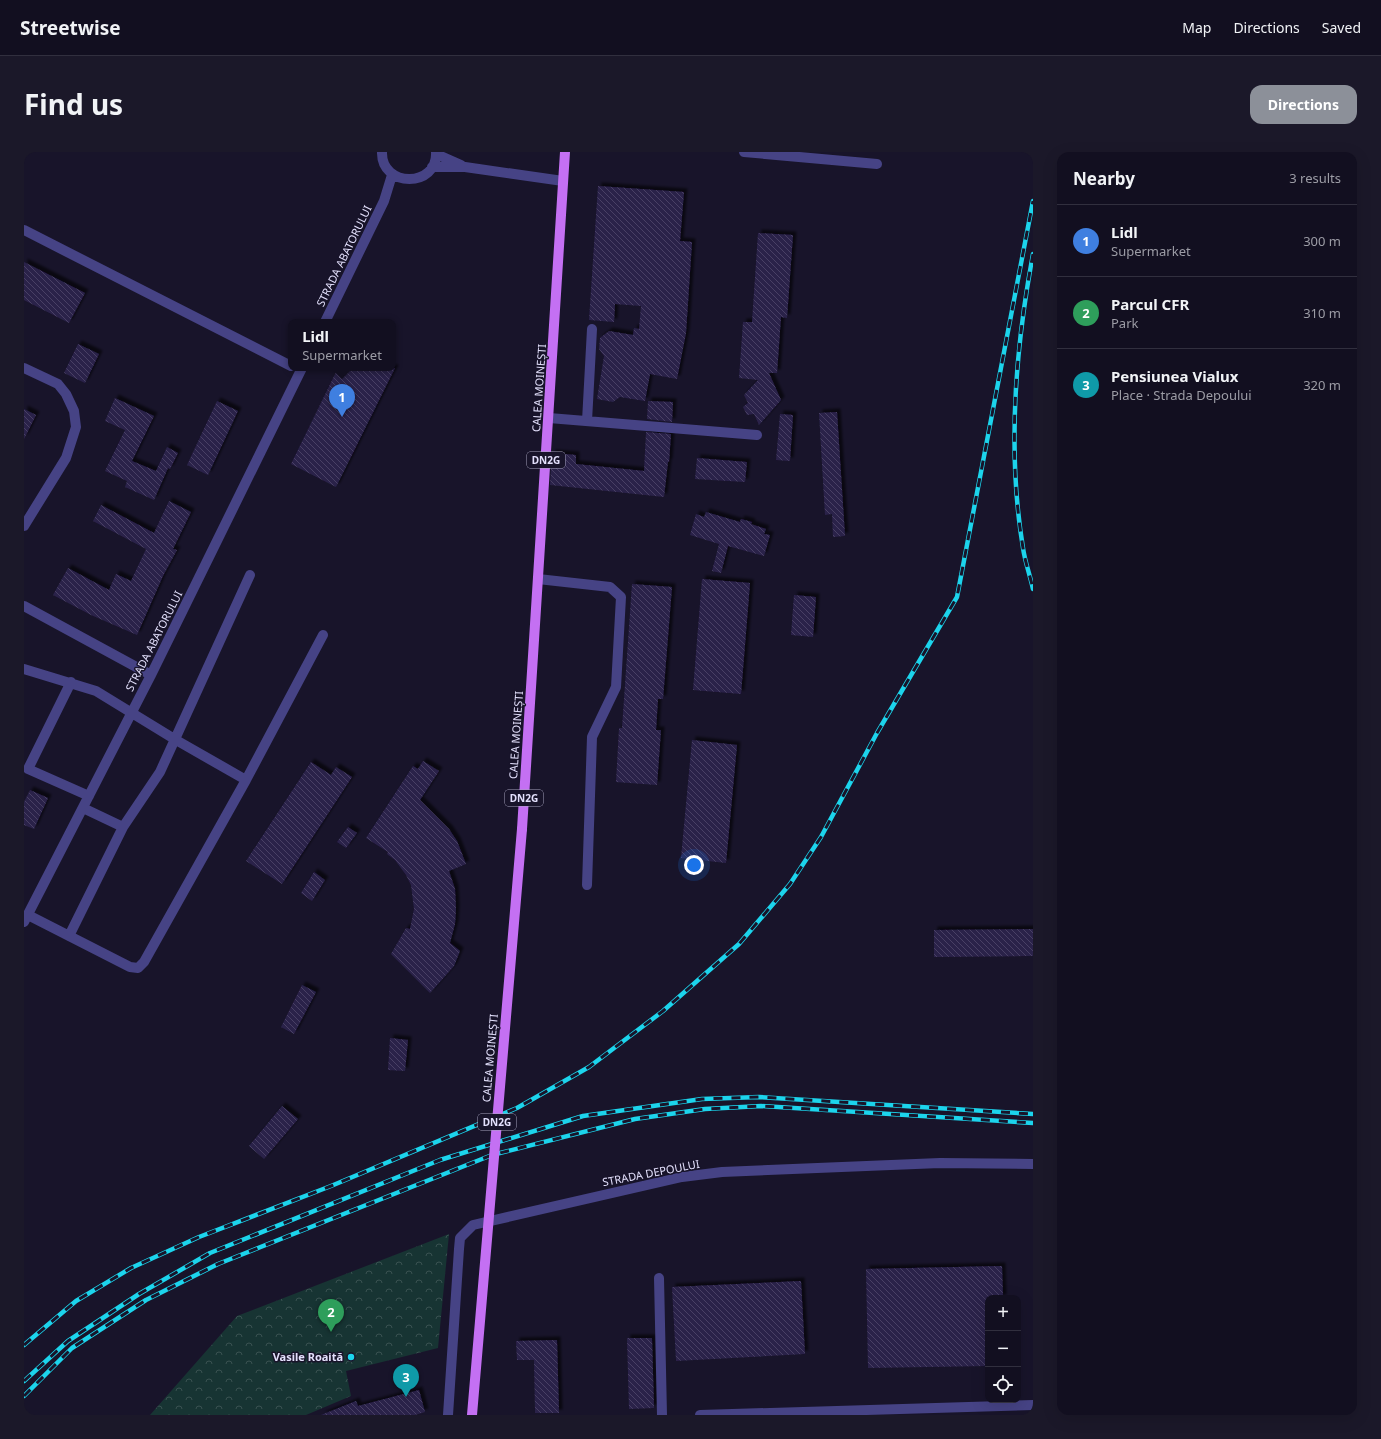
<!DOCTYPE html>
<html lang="en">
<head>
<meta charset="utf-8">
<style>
  body { margin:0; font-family:"Noto Sans",sans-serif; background:#1b1829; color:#f1f3f6 }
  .controls { position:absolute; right:12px; bottom:12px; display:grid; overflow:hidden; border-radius:8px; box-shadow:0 4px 16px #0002 }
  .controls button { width:36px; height:36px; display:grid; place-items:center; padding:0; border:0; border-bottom:1px solid #312f3e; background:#120f20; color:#f1f3f6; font:20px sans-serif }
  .you { position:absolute; left:670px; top:713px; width:14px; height:14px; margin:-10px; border:3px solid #fff; border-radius:50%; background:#1a73e8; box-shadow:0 0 0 6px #1a73e833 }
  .badge { display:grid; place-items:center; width:26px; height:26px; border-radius:50%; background:#8c9099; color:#fff; font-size:13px; font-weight:700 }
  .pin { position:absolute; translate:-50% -33px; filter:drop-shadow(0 1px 2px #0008) }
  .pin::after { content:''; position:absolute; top:21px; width:14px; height:12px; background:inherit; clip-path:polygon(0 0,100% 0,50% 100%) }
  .popup { position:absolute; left:264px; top:167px; width:108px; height:52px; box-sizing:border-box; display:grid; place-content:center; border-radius:8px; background:#120f20; filter:drop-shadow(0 1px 3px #0005); font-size:13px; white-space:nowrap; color:#9c9ca5 }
  .popup b { font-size:15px; color:#f1f3f6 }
  .popup::after { content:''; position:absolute; left:50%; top:100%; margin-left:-8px; border:8px solid transparent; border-top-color:#120f20 }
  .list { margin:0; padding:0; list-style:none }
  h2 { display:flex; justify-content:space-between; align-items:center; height:52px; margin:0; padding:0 16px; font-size:17px }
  h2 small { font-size:13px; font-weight:400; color:#9c9ca5 }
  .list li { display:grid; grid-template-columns:26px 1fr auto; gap:12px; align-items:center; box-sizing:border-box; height:72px; padding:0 16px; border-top:1px solid #312f3e }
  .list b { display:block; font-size:15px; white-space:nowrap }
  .list p { margin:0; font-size:13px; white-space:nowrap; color:#9c9ca5 }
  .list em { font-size:13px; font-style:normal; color:#9c9ca5 }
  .icon { flex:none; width:22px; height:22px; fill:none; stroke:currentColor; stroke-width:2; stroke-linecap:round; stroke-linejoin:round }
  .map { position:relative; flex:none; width:1009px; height:1263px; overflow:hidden; border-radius:12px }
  header { display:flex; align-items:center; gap:24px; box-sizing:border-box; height:56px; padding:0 20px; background:#120f20; border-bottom:1px solid #312f3e }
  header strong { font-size:19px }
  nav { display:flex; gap:22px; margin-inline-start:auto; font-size:14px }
  .intro { display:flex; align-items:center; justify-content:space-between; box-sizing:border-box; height:96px; padding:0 24px }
  h1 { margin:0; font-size:28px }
  .button { padding:10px 18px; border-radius:12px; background:#8c9099; color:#fff; font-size:14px; font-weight:700 }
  main { display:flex; gap:24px; padding:0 24px }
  aside { flex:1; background:#120f20; border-radius:12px; box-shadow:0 4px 16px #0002 }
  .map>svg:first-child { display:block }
</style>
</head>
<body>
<header>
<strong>Streetwise</strong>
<nav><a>Map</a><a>Directions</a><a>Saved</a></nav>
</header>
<div class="intro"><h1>Find us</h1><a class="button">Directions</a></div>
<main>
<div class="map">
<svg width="1009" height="1263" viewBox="0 0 1009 1263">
  <defs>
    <pattern id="park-crowns" width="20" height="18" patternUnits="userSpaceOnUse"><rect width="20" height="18" fill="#173433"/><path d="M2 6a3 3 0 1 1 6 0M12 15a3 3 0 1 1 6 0" fill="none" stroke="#395151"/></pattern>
    <pattern id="building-back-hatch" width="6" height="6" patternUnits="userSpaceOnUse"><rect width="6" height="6" fill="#2a214a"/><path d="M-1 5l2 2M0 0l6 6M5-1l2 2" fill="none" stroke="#494165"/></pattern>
    <filter id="shadow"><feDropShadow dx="3.5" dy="-3.5" stdDeviation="1" flood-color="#0009"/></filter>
  </defs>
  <rect width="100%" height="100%" fill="#18142a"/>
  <path fill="url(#park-crowns)" d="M425,1082L414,1196L322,1219L327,1244L282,1263H126L213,1164Z"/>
  <path fill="url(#building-back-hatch)" filter="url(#shadow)" d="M574,34L660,40L656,89L668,90L662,181L653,227L626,222L621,249L596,245L589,250L573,247L580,204L575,197L576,186L585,179L609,183L610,176L615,177L617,154L591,152L590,170L565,168Z
    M734,81L769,83L763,166L757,165L753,221H745L757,248L735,273L730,262L723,263L719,255L724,251L720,243L734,228L715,226L719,170H728Z
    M0,110L61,141L45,171L0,148Z
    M54,192L75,202L61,231L40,221Z
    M314,216H371L312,335L267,312Z
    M91,246L130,264L108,309L132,319L143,295L154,301L146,317L144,316L130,348L101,335L103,329L81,319L101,278L81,269Z
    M193,249L214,259L184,323L163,313Z
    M624,249L649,250L648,270L623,267Z
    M0,257L12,263L0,287Z
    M813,260L821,384L809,385L808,362L801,363L795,261Z
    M756,262L769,263L766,309L752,308Z
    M622,280L647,282L645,310H644L640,345L526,333L528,301L552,303V312L620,319Z
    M673,306L723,310L721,330L671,327Z
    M145,349L167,360L149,397L153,398L139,424L113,483L67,463L29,443L44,416L85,438L92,422L107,429L122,397L69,369L77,353L130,381Z
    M682,360L716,370L717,367L728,370L727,372L742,377L740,382L746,383L740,404L704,394L697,421L688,419L695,392L666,383L672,362L680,365Z
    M678,427L726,431L717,542L669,538Z
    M608,432L648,435L639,547H634L632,578H637L633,633L592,630L595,576H598Z
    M770,443L792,445L789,485L767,483Z
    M668,588L713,593L702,711L657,706Z
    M399,609L415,619L396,648L425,677L433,689L442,712L425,719L431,737L432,757L431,772L426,791L436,799L430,814L406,841L367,802L382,776L386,777L390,757L387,733L382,723L371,708L363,702L364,700L342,686L389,614L394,617Z
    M287,610L307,623L312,615L328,625L258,732L222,709Z
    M6,638L24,646L10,677L0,673V650Z
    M324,675L333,681L322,696L313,690Z
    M290,720L301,728L288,749L277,741Z
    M1009,777V804L910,805V778Z
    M278,833L292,840L270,882L257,875Z
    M366,886L384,888L381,919L364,918Z
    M258,954L274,967L240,1007L225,994Z
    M978,1114L979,1146H964V1214L844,1216L842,1117Z
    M777,1129L781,1202L652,1209L648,1135Z
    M603,1186H628L630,1256L605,1257Z
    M533,1188L535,1261H511L510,1208H493L492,1189Z
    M395,1238L401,1260L391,1263H297L332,1249L334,1254Z"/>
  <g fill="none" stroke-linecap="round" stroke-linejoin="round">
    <path stroke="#464385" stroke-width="10" d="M358,0C357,36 414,36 412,0
      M720,0L853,12
      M412,2L437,13
      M408,15H441L539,29
      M0,78L267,214
      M301,170L360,49L368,23
      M0,216L34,232L42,242L50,259L52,275L42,306L0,374
      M525,266L733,283
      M563,269L568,177
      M514,427L586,435L597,445L592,535L568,585L563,733
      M0,454L127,523
      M0,517L72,539L152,588L222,628
      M47,530L4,617L65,644
      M59,656L99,675
      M4,763L106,815L114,816L120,810L222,628L299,483
      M0,770L127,523L278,216
      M45,784L99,675L136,620L226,423
      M635,1126L638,1263
      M424,1263L435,1097L436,1086L449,1073L658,1025L698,1020L916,1011L1009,1012
      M676,1263L1009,1253"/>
    <path stroke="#c470f3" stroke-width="10" d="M498,677L541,0"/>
    <defs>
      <path id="rail" d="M1009,102C991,198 983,299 999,396C1001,410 1006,423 1009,437
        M0,1193L52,1149L107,1116L175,1085L307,1034L493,956L565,915L639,859L715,792L766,732L797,685L853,581L933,445L1009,49
        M0,1229L44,1189L115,1142L186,1101L416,1008L559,964L678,947L735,945L1009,962
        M0,1244L48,1196L122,1148L194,1112L468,1003L611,967L681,957L737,954L1009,971"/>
    </defs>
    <use href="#rail" stroke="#1cd4ec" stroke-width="4.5"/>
    <use href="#rail" stroke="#18142a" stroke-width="3" stroke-dasharray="9" stroke-linecap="butt"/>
    <path stroke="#c470f3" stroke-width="10" d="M448,1263L498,677"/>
  </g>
  <circle fill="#1cd4ec" stroke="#18142a" stroke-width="1.5" cx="327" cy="1205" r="4"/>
  <g text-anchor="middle" stroke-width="3" stroke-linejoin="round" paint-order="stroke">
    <g fill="#18142a" stroke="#a6a3bd" stroke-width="1">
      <rect x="503" y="300" width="38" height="16" rx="3"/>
      <rect x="481" y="638" width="38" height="16" rx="3"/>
      <rect x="454" y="962" width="38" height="16" rx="3"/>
    </g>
    <g font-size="10" font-weight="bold" fill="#e3e0fc">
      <text x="522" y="312">DN2G</text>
      <text x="500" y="650">DN2G</text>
      <text x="473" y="974">DN2G</text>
    </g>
    <g font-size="11" fill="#e3e0fc" stroke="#18142a">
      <text transform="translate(320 104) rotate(-64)" y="4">STRADA ABATORULUI</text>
      <text transform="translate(515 236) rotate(-86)" y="4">CALEA MOINEȘTI</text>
      <text transform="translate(130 489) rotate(-63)" y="4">STRADA ABATORULUI</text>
      <text transform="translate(492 583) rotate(-86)" y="4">CALEA MOINEȘTI</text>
      <text transform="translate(466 906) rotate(-85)" y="4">CALEA MOINEȘTI</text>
      <text transform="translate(627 1021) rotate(-11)" y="4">STRADA DEPOULUI</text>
    </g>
    <g font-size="11" font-weight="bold" fill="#e3e0fc" stroke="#18142a" text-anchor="end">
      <text x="319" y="1209">Vasile Roaită</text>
    </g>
  </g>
</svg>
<div class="controls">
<button>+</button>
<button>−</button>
<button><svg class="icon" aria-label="locate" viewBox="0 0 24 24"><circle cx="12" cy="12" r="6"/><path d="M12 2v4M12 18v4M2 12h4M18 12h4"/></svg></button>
</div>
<div class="you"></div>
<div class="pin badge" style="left:318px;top:265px;background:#3f7fe0">1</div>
<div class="popup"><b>Lidl</b>Supermarket</div>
<div class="pin badge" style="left:307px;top:1180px;background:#2e9e5b">2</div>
<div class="pin badge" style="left:382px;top:1245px;background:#0f9aa8">3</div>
</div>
<aside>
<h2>Nearby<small>3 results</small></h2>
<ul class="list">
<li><span class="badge" style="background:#3f7fe0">1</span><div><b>Lidl</b><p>Supermarket</p></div><em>300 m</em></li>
<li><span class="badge" style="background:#2e9e5b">2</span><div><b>Parcul CFR</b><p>Park</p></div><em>310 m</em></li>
<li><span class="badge" style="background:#0f9aa8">3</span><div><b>Pensiunea Vialux</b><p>Place · Strada Depoului</p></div><em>320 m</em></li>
</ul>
</aside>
</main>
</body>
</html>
